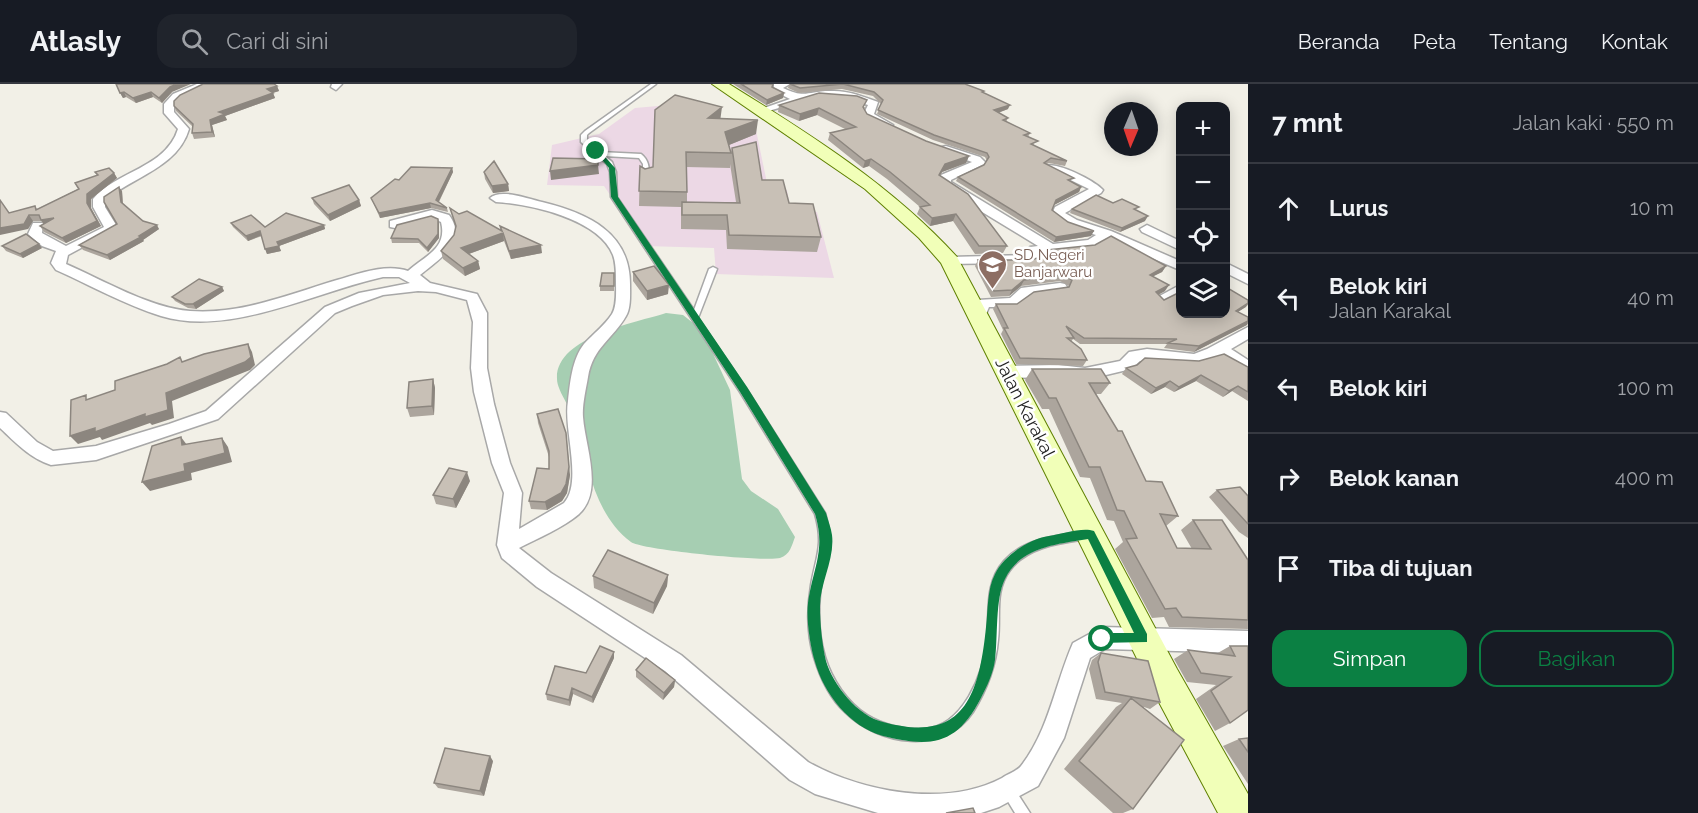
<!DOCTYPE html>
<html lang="id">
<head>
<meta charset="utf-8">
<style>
  body { margin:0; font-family:Raleway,sans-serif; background:#20242c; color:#f1f3f6 }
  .controls { position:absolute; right:18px; top:18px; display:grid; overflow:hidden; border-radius:12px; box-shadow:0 3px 15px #0003 }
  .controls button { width:54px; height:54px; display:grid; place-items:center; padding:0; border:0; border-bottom:2px solid #363941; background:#171b24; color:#f1f3f6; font:30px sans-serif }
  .compass { position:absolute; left:1104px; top:18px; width:54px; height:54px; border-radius:50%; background:#171b24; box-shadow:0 3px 15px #0003; rotate:182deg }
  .stop { position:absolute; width:18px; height:18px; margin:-14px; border:4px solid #0b8043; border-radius:50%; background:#fff }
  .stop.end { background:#0b8043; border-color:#fff; box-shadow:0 2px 6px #0008 }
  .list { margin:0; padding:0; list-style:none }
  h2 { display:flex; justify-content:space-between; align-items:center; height:78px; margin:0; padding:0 24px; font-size:26px }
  h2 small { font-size:20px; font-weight:400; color:#9ea1a6 }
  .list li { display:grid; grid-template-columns:39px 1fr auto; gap:18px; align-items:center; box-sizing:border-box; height:90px; padding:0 24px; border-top:2px solid #363941 }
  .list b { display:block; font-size:22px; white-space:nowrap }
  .list p { margin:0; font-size:20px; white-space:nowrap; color:#9ea1a6 }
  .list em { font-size:20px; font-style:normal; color:#9ea1a6 }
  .actions { display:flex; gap:12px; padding:18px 24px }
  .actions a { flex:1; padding:14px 0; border:2px solid #0b8043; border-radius:18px; text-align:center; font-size:21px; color:#0b8043 }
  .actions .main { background:#0b8043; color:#fff }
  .icon { flex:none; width:33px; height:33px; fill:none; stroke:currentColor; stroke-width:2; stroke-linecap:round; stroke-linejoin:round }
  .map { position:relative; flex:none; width:1248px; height:729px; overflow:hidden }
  header { display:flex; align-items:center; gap:36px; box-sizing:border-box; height:84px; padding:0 30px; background:#171b24; border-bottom:2px solid #363941 }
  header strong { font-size:28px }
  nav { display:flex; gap:33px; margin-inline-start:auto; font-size:21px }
  .search { width:420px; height:54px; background:#20242c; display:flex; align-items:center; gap:15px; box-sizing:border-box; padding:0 21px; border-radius:18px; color:#9ea1a6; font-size:22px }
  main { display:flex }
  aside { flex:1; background:#171b24 }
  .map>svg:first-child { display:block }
</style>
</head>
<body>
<header>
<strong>Atlasly</strong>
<div class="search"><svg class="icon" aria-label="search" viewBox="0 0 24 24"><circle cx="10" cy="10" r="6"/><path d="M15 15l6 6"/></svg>Cari di sini</div>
<nav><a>Beranda</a><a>Peta</a><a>Tentang</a><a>Kontak</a></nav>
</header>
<main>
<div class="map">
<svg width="1248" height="729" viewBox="0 0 1248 729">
  <rect width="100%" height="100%" fill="#f2f0e7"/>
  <path fill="#ecd8e5" d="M669,21L728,36L756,46L768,104L787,106L791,127L817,128L834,194L716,190L714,164L645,162L604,102L547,101L552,61L599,50L635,24Z"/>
  <path fill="#a6ceb2" d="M666,229L683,231L702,246L730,306L742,395L751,407L778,425L795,453C792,461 790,471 780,474C765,478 642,466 631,458C596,432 588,385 578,345C575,329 557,308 557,295C555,253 635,239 666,229Z"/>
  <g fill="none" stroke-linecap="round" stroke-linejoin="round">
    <defs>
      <path id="service" d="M651,0H656L589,49L587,51V57L600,68L641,70C650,77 649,86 649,96L646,98L643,96V80L639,74L605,72L612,78L616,88L617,113L694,226L709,185L713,183L717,185L698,234L746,304L825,429C835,464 824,477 820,510C818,531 819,553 825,573C832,596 847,618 867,631C883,641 905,646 924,645C963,643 984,590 987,555C990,528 984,500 1004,477C1024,454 1060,451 1088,447L1092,448L1093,451L1092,454L1088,455C1061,459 1028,462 1010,486C994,507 1001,531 998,556C996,581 986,607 973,628C944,672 878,661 845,628C830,614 820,593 814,573C807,550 807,525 811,501C816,472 824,461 815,430L740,308L611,113L610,88L607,80L581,58V51L585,47Z
        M1007,700L1012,701L1030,729H1015L1001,706L1002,701Z"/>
      <path id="minor" d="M197,0H211L181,14L174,21V28L189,45C178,83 133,93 105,116V123L118,144L68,171L66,180C103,196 150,224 190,227C240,231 290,210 337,196C358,190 386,179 408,187C424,172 448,165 441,138L432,134L395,144L390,143V137L432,126L449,131C469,158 438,176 420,191L430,199L477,210L487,229V284L494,320L510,379L522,409L519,445L564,419C583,398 563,345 568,317C570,299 572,275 584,260C593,250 605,241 612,230C617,222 616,207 616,198C616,189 616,179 613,171C599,135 530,120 496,118L490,114C500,104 529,115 542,118C587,129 630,148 630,200C630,210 631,224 626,232C613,255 593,263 588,293C586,305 582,321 583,333C585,362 604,407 579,430C563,444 538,454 519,464L551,489L681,571L808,678C862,708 945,724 1002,694C1008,690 1017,687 1021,682C1049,646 1055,600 1073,559L1102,543L1248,547V569L1105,565L1090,574L1064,654L1038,702L999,723L981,729H878L815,710L790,696L665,587L537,503L502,474L497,461L504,409L492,379L474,308L471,284L473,238L467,216L436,208L418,207L383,211L352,222L335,229L218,335L96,376L51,381C30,374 16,359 0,344V328L6,329L37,358L53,367L96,362L169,340L206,327L325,223L359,209L410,199L399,193H383C315,208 230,253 161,232C125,221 90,201 56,186L51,179L56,167L42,162L28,150L33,139H43L42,149L66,162L104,143L93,123V115C116,87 166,84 178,45L164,29V20L173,10Z
        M332,0H342L336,6L331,3Z
        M774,0H790L783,4C806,15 807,7 830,7C847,6 862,12 878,18L874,30L893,41L884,43L864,33L863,31L868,21L845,14L831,13L807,16L758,30V26L790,15L774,7Z
        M946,62L980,73L986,79L951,96V98L1053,160L1088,156L1096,151C1080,146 1063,142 1052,130L1055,123L1089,105L1044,83C1053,75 1095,97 1103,106L1101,109L1065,129L1077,136L1111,147L1180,177V186L1107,155L1091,164L1042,169L1040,175L1027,179L945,180L943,177L950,173L1025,171L1030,163L1038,162L941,103V91L972,78L942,67V63Z
        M1147,141L1180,157V166L1142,148L1140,145Z
        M1226,179L1248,190V200L1226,189Z
        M1060,199L1065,200L1067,203L1065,206L1030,211L1014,223H989L986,230L976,233L969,228L978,216L1010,214L1021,204Z
        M1180,201V211L1161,220L1154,215Z
        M1248,243V255L1231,265L1248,276V290L1219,273L1194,280L1140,277L1131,285L1085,296L1059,293L1005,294L997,288L1005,282L1059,281L1085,284L1120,277L1129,268L1147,265L1194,270L1207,265Z"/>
      <path id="secondary" d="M712,0H729C811,51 891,101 957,173L1177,585L1248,710V729H1218L1153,607L941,179L919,154L865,105Z"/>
    </defs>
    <use href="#service" stroke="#a8a8a8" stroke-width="3"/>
    <use href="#minor" stroke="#a8a8a8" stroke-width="3"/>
    <use href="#secondary" stroke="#5f8000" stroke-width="2"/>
    <use href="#service" fill="#fff" fill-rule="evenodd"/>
    <use href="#minor" fill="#fff" fill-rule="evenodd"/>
    <use href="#secondary" fill="#f1ffb8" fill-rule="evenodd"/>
  </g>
  <path fill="#aca59d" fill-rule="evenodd" d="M116,0L172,8L162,19L153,13L136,19L126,13L123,14Z
    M733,0H773V3L784,9L783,14L766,21Z
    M789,0H965L984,9L1008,25L998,29L1008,34L1006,38L1030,49L1028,53L1035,62L1067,77L1065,82L1049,79L1047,80L1071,98L1081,103L1079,108L1054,121L1052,126L1068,138L1091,152L1054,158L956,97L958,93L984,81L987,77L985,73L933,56L877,30L881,20L873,12L842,5L799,9L788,4Z
    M277,2L279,7L273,9L275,14L225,32L227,36L212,41L215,53L194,55L192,49L193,43L176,27L174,22Z
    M779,21L865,23L864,25L867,30L926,57L969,72L966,79L942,88L940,92L1007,162L1003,169L975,170L953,137L930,142L917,130L920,123L887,95L869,82L863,84L828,56L830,49L845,45L817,31L799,37L778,28Z
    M720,35L756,50L729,61L731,68L732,64L762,96L789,119L821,153L817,168L727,165L726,146L681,145V123L639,122L640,82L645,85L653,83ZM730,80L736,118H687V108L686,83L730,84Z
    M452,84L453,88L439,118L447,124L448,128L431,124L380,134L371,114L399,96Z
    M95,88L114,89L117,94L91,115V124L101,142L66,159L44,148L40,142L44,140L41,137H33L28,145L9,129L35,122L37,125L78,105L75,99L97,92Z
    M484,88L508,100L509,107L493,109L485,95Z
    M122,107L123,121L143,137L159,145L143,156L144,157L110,176L83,166L79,161L117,140Z
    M312,114L359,116L361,122L330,137L314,120Z
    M1113,119L1137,126L1145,137L1120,148L1070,129L1072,125Z
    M450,124L459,130L501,147L500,142L542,169L511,175L504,157L469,170L478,177L480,185L465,192L443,175L441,167L454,151L456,144Z
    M438,135L439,140V154L428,168L419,159H392L391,154Z
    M231,139L265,143L324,141L325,145L279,162L281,167L267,170L262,152L248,157L233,143Z
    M2,162L42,164L23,174L6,167Z
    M978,176L1166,182L1162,188L1153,192L1165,207L1158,211L1164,216H1248V221L1238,228L1248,233V240L1194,268L1164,264L1167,260H1080L1073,255L1071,258L1087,276L1083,282L1016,280L1001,250L1003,246L993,225L996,220H1017L1069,202L1060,197L1021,202L1009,212L991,213L975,182Z
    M633,188L668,210L647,216L633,197Z
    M614,189V207H600V202Z
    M222,203L224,207L196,225L188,224L175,217L172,213Z
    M1248,283V317L1232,307L1223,313L1196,297L1174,308L1165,303L1151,310L1122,290L1126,284Z
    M1032,285L1110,299L1101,310H1096L1146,397L1178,432L1166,442L1177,464L1192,465L1181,446L1193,436L1248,476V545L1169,543L1164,533L1152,534L1115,465L1123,458L1114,437L1107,436L1090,394L1080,393L1049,325H1042L1025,296Z
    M433,295L435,304L434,331L410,333L407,324Z
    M537,330L570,391L567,409L562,417L547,426L531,425L529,417L549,385V373L538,339Z
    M470,397L456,424L436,420L433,411Z
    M1217,406L1248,412V454L1239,448L1209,413Z
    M668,491L667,502L653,530L594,504L593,492Z
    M1230,562H1248L1230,639L1215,647L1196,615L1216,601L1187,598L1174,575L1188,566L1216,570Z
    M1101,569L1160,618L1150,625L1144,623L1133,725L1123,729H1113L1064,685L1116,623L1122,619L1096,615L1089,585L1092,576Z
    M614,574L593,619L573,610L570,622L547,616L546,610Z
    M636,586L675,596L674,603L663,616L636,593Z
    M1248,654V700L1223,662L1239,655Z
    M493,677L484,712L438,704L434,699Z"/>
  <path fill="#8c867f" d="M177,0H191L172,8L162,19L159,14L170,3Z
    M277,2L279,7L269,10L267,5Z
    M124,8L126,13L123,14L120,9Z
    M151,8L153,13L136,19L133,14Z
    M273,9L275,14L225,32L227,36L212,41L215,53L212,48L210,36L219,28Z
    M784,9L783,14L766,21L767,16Z
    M1010,21L1008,25L992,31L994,26Z
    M722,23L720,38L708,34Z
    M819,24L817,31L799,37L800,30Z
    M758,36L756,50L724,63L725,48Z
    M969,72L966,79L942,88L936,98L939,91L945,80Z
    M871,75L869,82L863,84L865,77Z
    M598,81L599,90L551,96L550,87Z
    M452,84L453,88L437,121L436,116Z
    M114,89L117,94L91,115V124L101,142L66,159L62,154L87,119V110Z
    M508,100L509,107L493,109L492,102Z
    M119,103L122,107L123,123L121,118Z
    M1081,103L1079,108L1054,121L1056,116Z
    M359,116L361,122L330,137L328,131Z
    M430,119L431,124L380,134L379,129Z
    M956,130L953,137L930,142L932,134Z
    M29,131L33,137L28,145L0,151V144Z
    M1148,132L1145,137L1120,148L1122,144Z
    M54,134L45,142L41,136Z
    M438,135L439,140V154L428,168L427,164Z
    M157,141L159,145L143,156L144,157L110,176L107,171Z
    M324,141L325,145L279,162L281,167L267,170L265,165L277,158Z
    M260,147L262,151L248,157L246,152Z
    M1094,147L1091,152L1054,158L1056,153Z
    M503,149L504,157L463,172L461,164Z
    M39,160L42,164L23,174L20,170Z
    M541,161L542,169L511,175L509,167Z
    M478,177L480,185L465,192L463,184Z
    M1166,182L1162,188L1146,196L1150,191Z
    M1024,196L1021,202L1009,212L1012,206Z
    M669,201L668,210L647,216V207Z
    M1169,201L1165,207L1152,214L1156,208Z
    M222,203L224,207L196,225L193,220Z
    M1248,219L1246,223L1231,232L1236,227Z
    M1248,237L1247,241L1194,268L1199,262Z
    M248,260L252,268L255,281L250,286L172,317L174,334L152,341L150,339L102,356L100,353L78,360L70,352L166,309Z
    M1201,291L1196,297L1174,308L1179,303Z
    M433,295L435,304L434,331L432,322Z
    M1170,297L1165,303L1151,310L1156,304Z
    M1238,302L1232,307L1223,313L1229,307Z
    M566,349L570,391L567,409L562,417L547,426L545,418Z
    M181,353L187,361H182Z
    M222,354L228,363L232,378L191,389L192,396L150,407L142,398L184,380Z
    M467,388L470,397L456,424L453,415Z
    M668,491L667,502L653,530L654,519Z
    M614,568V574L593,619L592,613Z
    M675,596L674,603L663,616L664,609Z
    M572,604L573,610L570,622L569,616Z
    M490,672L493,677L484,712L480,707Z"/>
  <path fill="#c8c0b6" stroke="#8c867f" stroke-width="1.5" d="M116,0H177L170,3L159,14L151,8L133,14L124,8L120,9Z
    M203,0H274L277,2L267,5L273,9L219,28L225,30L210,36L212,48L192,49L193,40L174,22V17L180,11Z
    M741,0H773L772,3L784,9L767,16Z
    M790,0H965L984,7L982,8L1010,21L994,26L1008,34L1003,36L1030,49L1024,51L1038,57L1031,60L1067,77L1051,74L1044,79L1074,94L1068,96L1081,103L1056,116L1052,126L1068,138L1094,147L1056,153L958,93L984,81L989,73L987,69L934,51L878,26L883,16L874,8L843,0L800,4Z
    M819,9L857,12L867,16L863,23L867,30L926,57L969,72L945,80L939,91L968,110L1007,162H979L956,130L932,134L920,123L930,121L890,88L871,75L865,77L830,49L856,43L819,24L800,30L779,21Z
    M675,11L722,23L708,34L758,36L725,48L731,69L686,68L687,108L639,107L640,82L645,85L653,83L655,26Z
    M756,58L762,96H783L789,119L813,120L821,153L729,151L727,131H682V118L740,119L732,64Z
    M553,74L598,75V81L550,87Z
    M494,77L508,100L492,102L484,88Z
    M411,83L452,84L436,116L447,124L430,119L379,129L371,114L395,95L399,96Z
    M109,84L114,89L87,110V119L97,137L62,154L40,142L54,134L41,136L39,131H29L24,140L0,144V116L9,129L35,122L36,126L79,105L75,99L98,91L95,88Z
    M349,101L359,116L328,131L312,114Z
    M119,103L121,118L143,137L157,141L139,152L141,153L107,171L79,161L117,140L104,118V113Z
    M1096,111L1113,119L1122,115L1139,123L1134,125L1148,132L1122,144L1072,125Z
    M450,124L459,130L467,127L502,147L500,142L541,161L509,167L503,149L461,164L478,177L463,184L441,167L454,151L456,142Z
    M286,129L324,141L277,158L279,162L265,165L260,147L246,152L231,139L251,131L265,143Z
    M431,132L438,135V150L427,164L418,155L391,154L397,141Z
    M26,150L39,160L20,170L2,162Z
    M1111,152L1166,182L1150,191L1169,201L1156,208L1164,216L1180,208V230H1226V203L1248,216V219L1236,227L1248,233V237L1199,262L1168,259L1177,255L1084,254L1066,242L1074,254H1067L1081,265L1087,276L1020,274L1004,244H1008L996,220H1017L1034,208L1069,203L1072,196L1063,191L1024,196L1012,206L994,207L978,176H1031L1044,172L1047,166L1095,161Z
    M654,182L669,201L647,207L633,188Z
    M602,189H614V202H600Z
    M199,195L222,203L193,220H185L172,213Z
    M248,260L251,273L245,278L166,309L168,326L145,333V330L95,348V344L70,352L71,316L86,311V316L115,306V297L167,280L180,273L182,278L204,270Z
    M1224,270L1248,283V308L1238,302L1229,307L1201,291L1179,303L1170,297L1156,304L1126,284L1137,281L1145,274L1199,277Z
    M1032,285H1101L1110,299H1089L1118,347H1122L1146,397L1162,398L1178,432L1160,430L1177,464L1211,465L1193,436H1222L1248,476V536L1182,533L1176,524L1165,525L1126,455L1137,454L1124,427L1117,426L1100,383H1089L1056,314H1049Z
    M433,295L432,322L407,324L409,298Z
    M558,325L566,349L569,383L566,400L561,409L545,418L529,417L537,384L549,385V367L537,330Z
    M181,353L182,361L222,354L225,369L184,380L185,387L142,398L152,362Z
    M449,384L467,388L453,415L433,411Z
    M1240,403L1248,412V440L1217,406Z
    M608,466L668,491L654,519L593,492Z
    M600,562L614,568L592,613L572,604L569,616L546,610L555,582L586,589Z
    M1230,562H1248V626L1230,639L1211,607L1231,593L1201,589L1188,566L1235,572Z
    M1101,569L1148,577L1160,618L1105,608L1098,578Z
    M646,574L675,596L664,609L636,586Z
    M1131,614L1184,656L1133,725L1079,677Z
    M1248,654V668L1239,655Z
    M445,664L490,672L480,707L434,699Z
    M973,724L975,729H946Z"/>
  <path fill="#0b8043" d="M594,66H599L615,84L618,113L747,303L826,429C828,436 831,444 832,451C835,475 820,499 820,522C820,539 822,561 826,577C833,601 858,632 883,638C963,660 979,613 986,543C988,527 987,505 995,490C1004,471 1029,455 1049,452C1063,450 1082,443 1094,447L1147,550V558L1098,559V551L1102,549H1134L1088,455C1058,460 1020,463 1005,495C995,515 998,553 995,576C993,590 987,602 981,614C957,661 931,664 883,652C850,643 824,610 815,578C810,562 806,535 808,519C813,483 826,467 815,430L740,308L611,113L609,84Z"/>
  <defs>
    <symbol id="school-pin" viewBox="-11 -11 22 30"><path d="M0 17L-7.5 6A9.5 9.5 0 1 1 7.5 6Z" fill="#8d6e63" stroke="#fff"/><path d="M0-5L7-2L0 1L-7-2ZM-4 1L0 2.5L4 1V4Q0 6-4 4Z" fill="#fff"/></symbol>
  </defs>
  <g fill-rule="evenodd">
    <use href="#school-pin" x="976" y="164" width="33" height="45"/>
  </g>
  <g text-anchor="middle" stroke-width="5" stroke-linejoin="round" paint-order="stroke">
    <g font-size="15" fill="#785e54" stroke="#fff" text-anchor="start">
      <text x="1014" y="176">SD Negeri<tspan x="1014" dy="17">Banjarwaru</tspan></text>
    </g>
    <g font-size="18" fill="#212121" stroke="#fff">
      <text transform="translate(1025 324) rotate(63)" y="6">Jalan Karakal</text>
    </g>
  </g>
</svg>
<div class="controls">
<button>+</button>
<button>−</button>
<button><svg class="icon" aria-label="locate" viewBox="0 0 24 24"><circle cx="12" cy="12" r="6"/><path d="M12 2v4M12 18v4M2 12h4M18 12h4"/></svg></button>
<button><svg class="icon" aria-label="layers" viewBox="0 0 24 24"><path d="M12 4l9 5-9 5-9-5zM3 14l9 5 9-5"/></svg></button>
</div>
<svg class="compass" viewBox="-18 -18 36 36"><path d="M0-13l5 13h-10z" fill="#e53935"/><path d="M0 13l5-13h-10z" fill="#9ea1a6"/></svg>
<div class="stop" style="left:1102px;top:555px"></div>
<div class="stop end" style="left:596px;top:67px"></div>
</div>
<aside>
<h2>7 mnt<small>Jalan kaki · 550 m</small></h2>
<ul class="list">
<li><svg class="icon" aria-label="ahead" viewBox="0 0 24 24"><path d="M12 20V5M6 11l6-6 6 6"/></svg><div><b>Lurus</b></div><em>10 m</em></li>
<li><svg class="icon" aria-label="left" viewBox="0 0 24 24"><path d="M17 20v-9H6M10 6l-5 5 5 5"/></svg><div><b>Belok kiri</b><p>Jalan Karakal</p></div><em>40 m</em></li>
<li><svg class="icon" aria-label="left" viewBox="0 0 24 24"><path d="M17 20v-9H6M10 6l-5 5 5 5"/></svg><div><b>Belok kiri</b></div><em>100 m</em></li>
<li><svg class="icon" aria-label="right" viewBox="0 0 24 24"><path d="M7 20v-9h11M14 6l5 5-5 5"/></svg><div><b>Belok kanan</b></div><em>400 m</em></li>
<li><svg class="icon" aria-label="arrive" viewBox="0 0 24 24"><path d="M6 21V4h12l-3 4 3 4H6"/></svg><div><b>Tiba di tujuan</b></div></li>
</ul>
<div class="actions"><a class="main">Simpan</a><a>Bagikan</a></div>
</aside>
</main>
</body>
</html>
